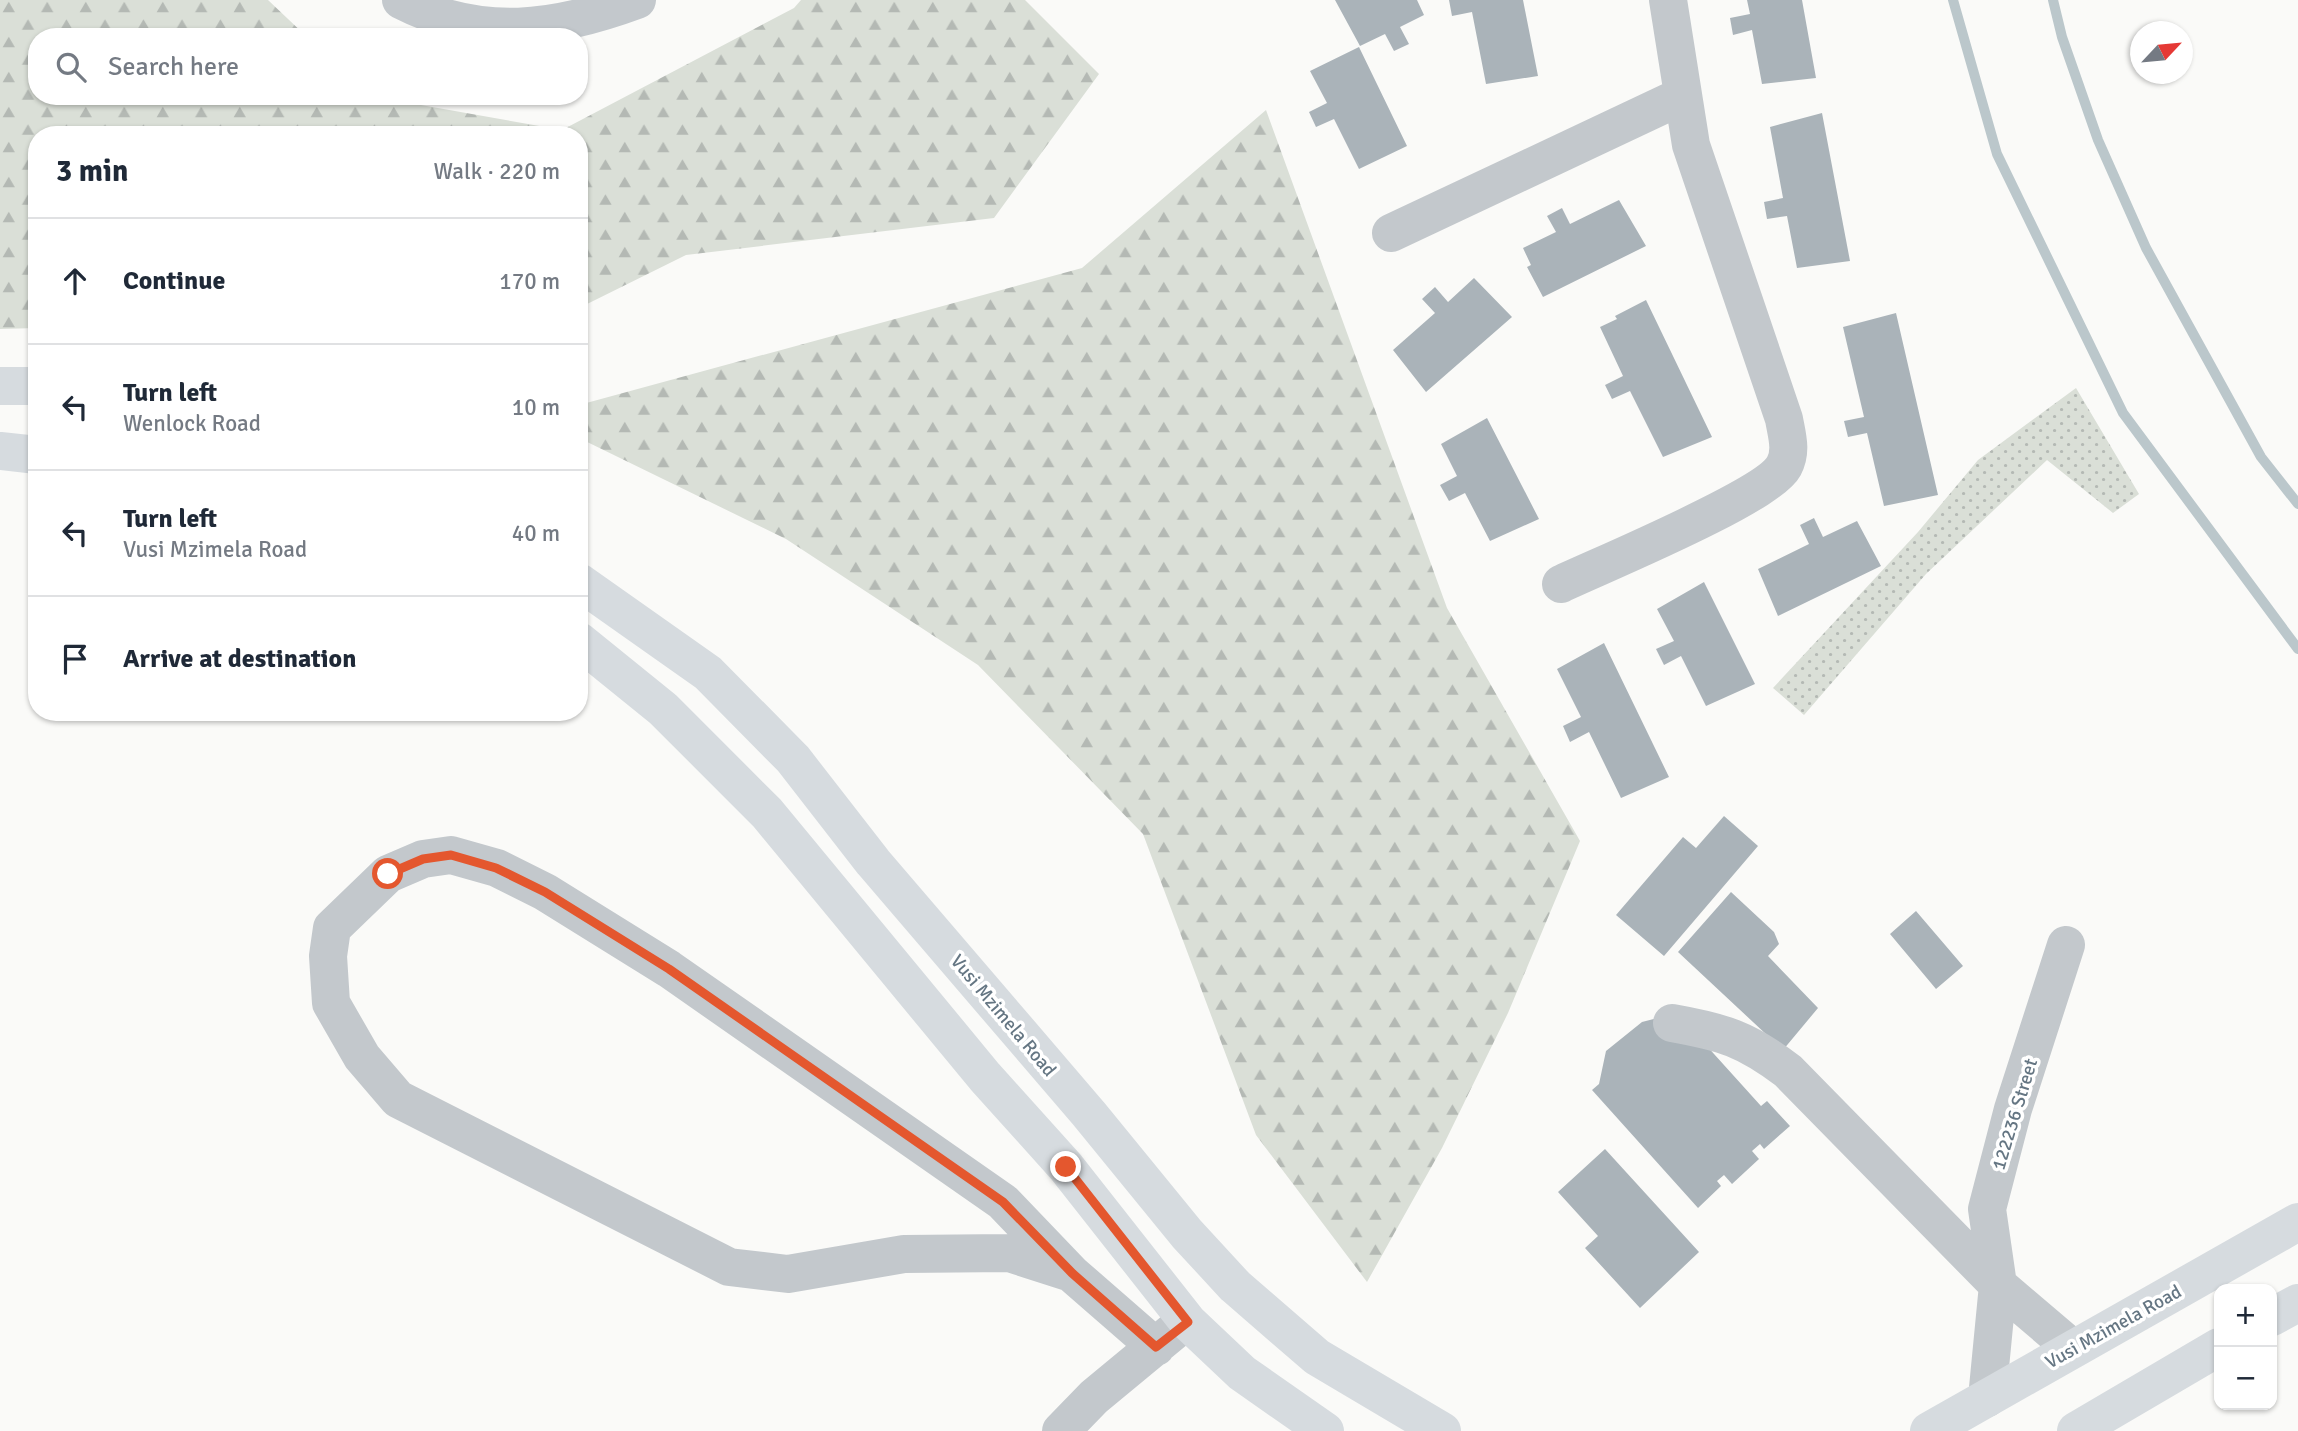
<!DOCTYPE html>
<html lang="en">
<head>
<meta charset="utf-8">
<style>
  body { margin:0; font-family:Signika,sans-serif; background:#f6f6f7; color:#1f2937 }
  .controls { position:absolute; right:21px; bottom:21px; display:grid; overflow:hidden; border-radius:14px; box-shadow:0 2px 5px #0004 }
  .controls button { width:63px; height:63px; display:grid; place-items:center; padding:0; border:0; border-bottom:2px solid #e0e1e3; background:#fff; color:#1f2937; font:35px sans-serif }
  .compass { position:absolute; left:2130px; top:21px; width:63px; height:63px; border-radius:50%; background:#fff; box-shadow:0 2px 5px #0004; rotate:64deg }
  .stop { position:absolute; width:21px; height:21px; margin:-16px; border:5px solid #e4572e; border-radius:50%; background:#fff }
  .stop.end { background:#e4572e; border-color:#fff; box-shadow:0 2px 7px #0008 }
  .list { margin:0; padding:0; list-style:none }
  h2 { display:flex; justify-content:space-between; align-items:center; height:91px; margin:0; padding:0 28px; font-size:30px }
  h2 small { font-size:23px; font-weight:400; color:#747a83 }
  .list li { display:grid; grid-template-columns:46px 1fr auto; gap:21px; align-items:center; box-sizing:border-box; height:126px; padding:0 28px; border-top:2px solid #e0e1e3 }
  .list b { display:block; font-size:26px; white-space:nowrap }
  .list p { margin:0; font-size:23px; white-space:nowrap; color:#747a83 }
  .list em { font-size:23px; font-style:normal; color:#747a83 }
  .icon { flex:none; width:38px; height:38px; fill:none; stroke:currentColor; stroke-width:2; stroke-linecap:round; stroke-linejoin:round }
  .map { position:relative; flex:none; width:2298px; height:1431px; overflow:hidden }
  .search { position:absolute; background:#fff; box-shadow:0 2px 5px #0004; left:28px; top:28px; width:560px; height:77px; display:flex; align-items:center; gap:18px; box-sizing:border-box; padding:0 24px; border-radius:28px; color:#747a83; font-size:26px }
  .panel { position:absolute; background:#fff; box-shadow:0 2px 5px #0004; left:28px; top:126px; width:560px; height:595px; border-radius:28px }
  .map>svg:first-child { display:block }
</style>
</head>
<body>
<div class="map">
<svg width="2298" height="1431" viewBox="0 0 2298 1431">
  <defs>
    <pattern id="grass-dots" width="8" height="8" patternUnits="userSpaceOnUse" patternTransform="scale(1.75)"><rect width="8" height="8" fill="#dadfd7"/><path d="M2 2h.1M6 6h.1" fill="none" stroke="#b4b9b4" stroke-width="1.8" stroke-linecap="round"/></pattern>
    <pattern id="forest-firs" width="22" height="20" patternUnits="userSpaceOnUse" patternTransform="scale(1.75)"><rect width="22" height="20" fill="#dadfd7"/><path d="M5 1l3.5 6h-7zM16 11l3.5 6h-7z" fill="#b4b9b4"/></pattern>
  </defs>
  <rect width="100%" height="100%" fill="#fafaf8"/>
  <path fill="url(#grass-dots)" d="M2076,388L2139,494L2113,513L2047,460L1926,574L1804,715L1773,688L1918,532L1978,460Z"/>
  <path fill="url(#forest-firs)" d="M0,0H268L307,37H37V96H370L562,130L794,8L801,0H1025L1099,74L994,218L686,255L579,308V135H37V328L0,329Z
    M1266,110L1447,608L1580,841L1508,1013L1442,1148L1367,1282L1256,1135L1143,834L978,665L786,539L579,438V405L1082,268Z"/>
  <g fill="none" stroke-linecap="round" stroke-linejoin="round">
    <path stroke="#bbc7cb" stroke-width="10" d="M1953,0L1997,154L2123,413L2298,649
      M2053,0L2062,37L2098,140L2146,248L2261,457L2298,504"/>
  </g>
  <path fill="#aab3b9" d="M1335,0H1417L1424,15L1400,27L1409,44L1394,51L1385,34L1360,46Z
    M1449,0H1523L1538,76L1486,84L1472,12L1452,16Z
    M1747,0H1802L1816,78L1762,84L1752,30L1733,35L1730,18L1750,14Z
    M1359,47L1407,146L1359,169L1334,119L1316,127L1309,112L1327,103L1310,71Z
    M1822,113L1850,261L1797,268L1787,216L1767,219L1764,202L1783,198L1770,127Z
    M1619,200L1646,246L1543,297L1527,267L1531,265L1523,248L1556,232L1547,216L1562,208L1570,224Z
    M1474,278L1512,317L1426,392L1393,350L1435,313L1422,299L1435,287L1448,302Z
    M1646,300L1712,437L1663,457L1630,391L1612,399L1605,385L1623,376L1600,327L1617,319L1615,316Z
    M1896,313L1938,495L1884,506L1867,433L1848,437L1844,421L1864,417L1843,327Z
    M1487,418L1539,519L1490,541L1465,493L1449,501L1440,485L1457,476L1441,444Z
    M1814,518L1823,537L1857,521L1881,566L1778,616L1758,569L1809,544L1800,525Z
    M1704,582L1755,684L1706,706L1681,656L1664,665L1656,649L1674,641L1657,609Z
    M1604,643L1669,777L1621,798L1589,732L1570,742L1563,726L1581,717L1557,669Z
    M1724,816L1758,846L1664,956L1616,915L1683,837L1696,848Z
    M1731,892L1774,932L1779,944L1768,956L1818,1008L1783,1050L1678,952Z
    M1916,911L1963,966L1936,989L1890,934Z
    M1677,1013L1761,1106L1767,1101L1790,1126L1764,1149L1760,1144L1752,1151L1759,1159L1732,1184L1724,1175L1717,1181L1721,1186L1698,1208L1592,1090L1599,1084L1606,1051L1642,1022Z
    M1605,1149L1699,1252L1640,1308L1585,1248L1598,1236L1558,1192Z"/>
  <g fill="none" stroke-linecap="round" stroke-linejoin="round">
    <path stroke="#c3c8cc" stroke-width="38" d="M401,0C481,41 556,30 637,0
      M1391,233L1682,96
      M1561,584C1601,565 1767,497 1784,466C1792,451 1787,436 1784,419L1691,145L1668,0
      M1672,1023C1723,1032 1746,1039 1788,1071L1998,1285L2072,1348
      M1071,1273L1003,1202L669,969L545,892L497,868L451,855L423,859L388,874L332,928L328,956L331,1003L362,1057L398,1099L729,1267L788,1274L904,1254L1009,1253L1071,1273L1156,1347
      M1987,1398L1998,1285L1987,1209L2013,1109L2066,945
      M1061,1431L1094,1397L1175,1330"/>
    <path stroke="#d6dbdf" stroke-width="38" d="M0,386H37
      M0,451L37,455
      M579,582L708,673L793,759L873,862L1089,1114L1187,1234L1235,1286L1317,1357L1442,1431
      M579,641L663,709L767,813L985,1077L1066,1167L1188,1322L1242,1373L1325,1431
      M2272,1317L2298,1303
      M1929,1431L2298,1222
      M2076,1431L2219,1347"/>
  </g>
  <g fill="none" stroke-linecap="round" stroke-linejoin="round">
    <path stroke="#e4572e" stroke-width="9" d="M388,874L423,859L451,855L496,868L545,892L669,969L1003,1202L1072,1273L1156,1347L1188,1322L1066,1167"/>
  </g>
  <g text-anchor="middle" stroke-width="7" stroke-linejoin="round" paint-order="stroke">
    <g font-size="19" fill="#657683" stroke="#fff">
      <text transform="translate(1004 1015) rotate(50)" y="7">Vusi Mzimela Road</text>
      <text transform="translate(2014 1114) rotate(-73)" y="7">122236 Street</text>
      <text transform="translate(2113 1326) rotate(-29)" y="7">Vusi Mzimela Road</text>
    </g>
  </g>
</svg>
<div class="controls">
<button>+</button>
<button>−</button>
</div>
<svg class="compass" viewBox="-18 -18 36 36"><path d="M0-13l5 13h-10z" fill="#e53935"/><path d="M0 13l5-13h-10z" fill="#747a83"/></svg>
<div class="stop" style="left:388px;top:874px"></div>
<div class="stop end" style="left:1066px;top:1167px"></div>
<div class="search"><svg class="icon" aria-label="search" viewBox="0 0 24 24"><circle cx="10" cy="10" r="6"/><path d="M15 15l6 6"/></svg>Search here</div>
<section class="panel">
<h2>3 min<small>Walk · 220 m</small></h2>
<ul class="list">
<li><svg class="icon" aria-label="ahead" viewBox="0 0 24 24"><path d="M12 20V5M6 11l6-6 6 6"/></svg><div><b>Continue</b></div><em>170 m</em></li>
<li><svg class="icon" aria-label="left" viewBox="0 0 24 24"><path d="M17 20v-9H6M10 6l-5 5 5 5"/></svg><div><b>Turn left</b><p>Wenlock Road</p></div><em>10 m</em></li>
<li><svg class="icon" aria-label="left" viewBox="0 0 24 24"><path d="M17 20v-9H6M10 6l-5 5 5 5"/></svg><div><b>Turn left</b><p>Vusi Mzimela Road</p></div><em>40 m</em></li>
<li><svg class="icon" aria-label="arrive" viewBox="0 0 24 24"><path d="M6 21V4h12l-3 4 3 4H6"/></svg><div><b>Arrive at destination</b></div></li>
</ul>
</section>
</div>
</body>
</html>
